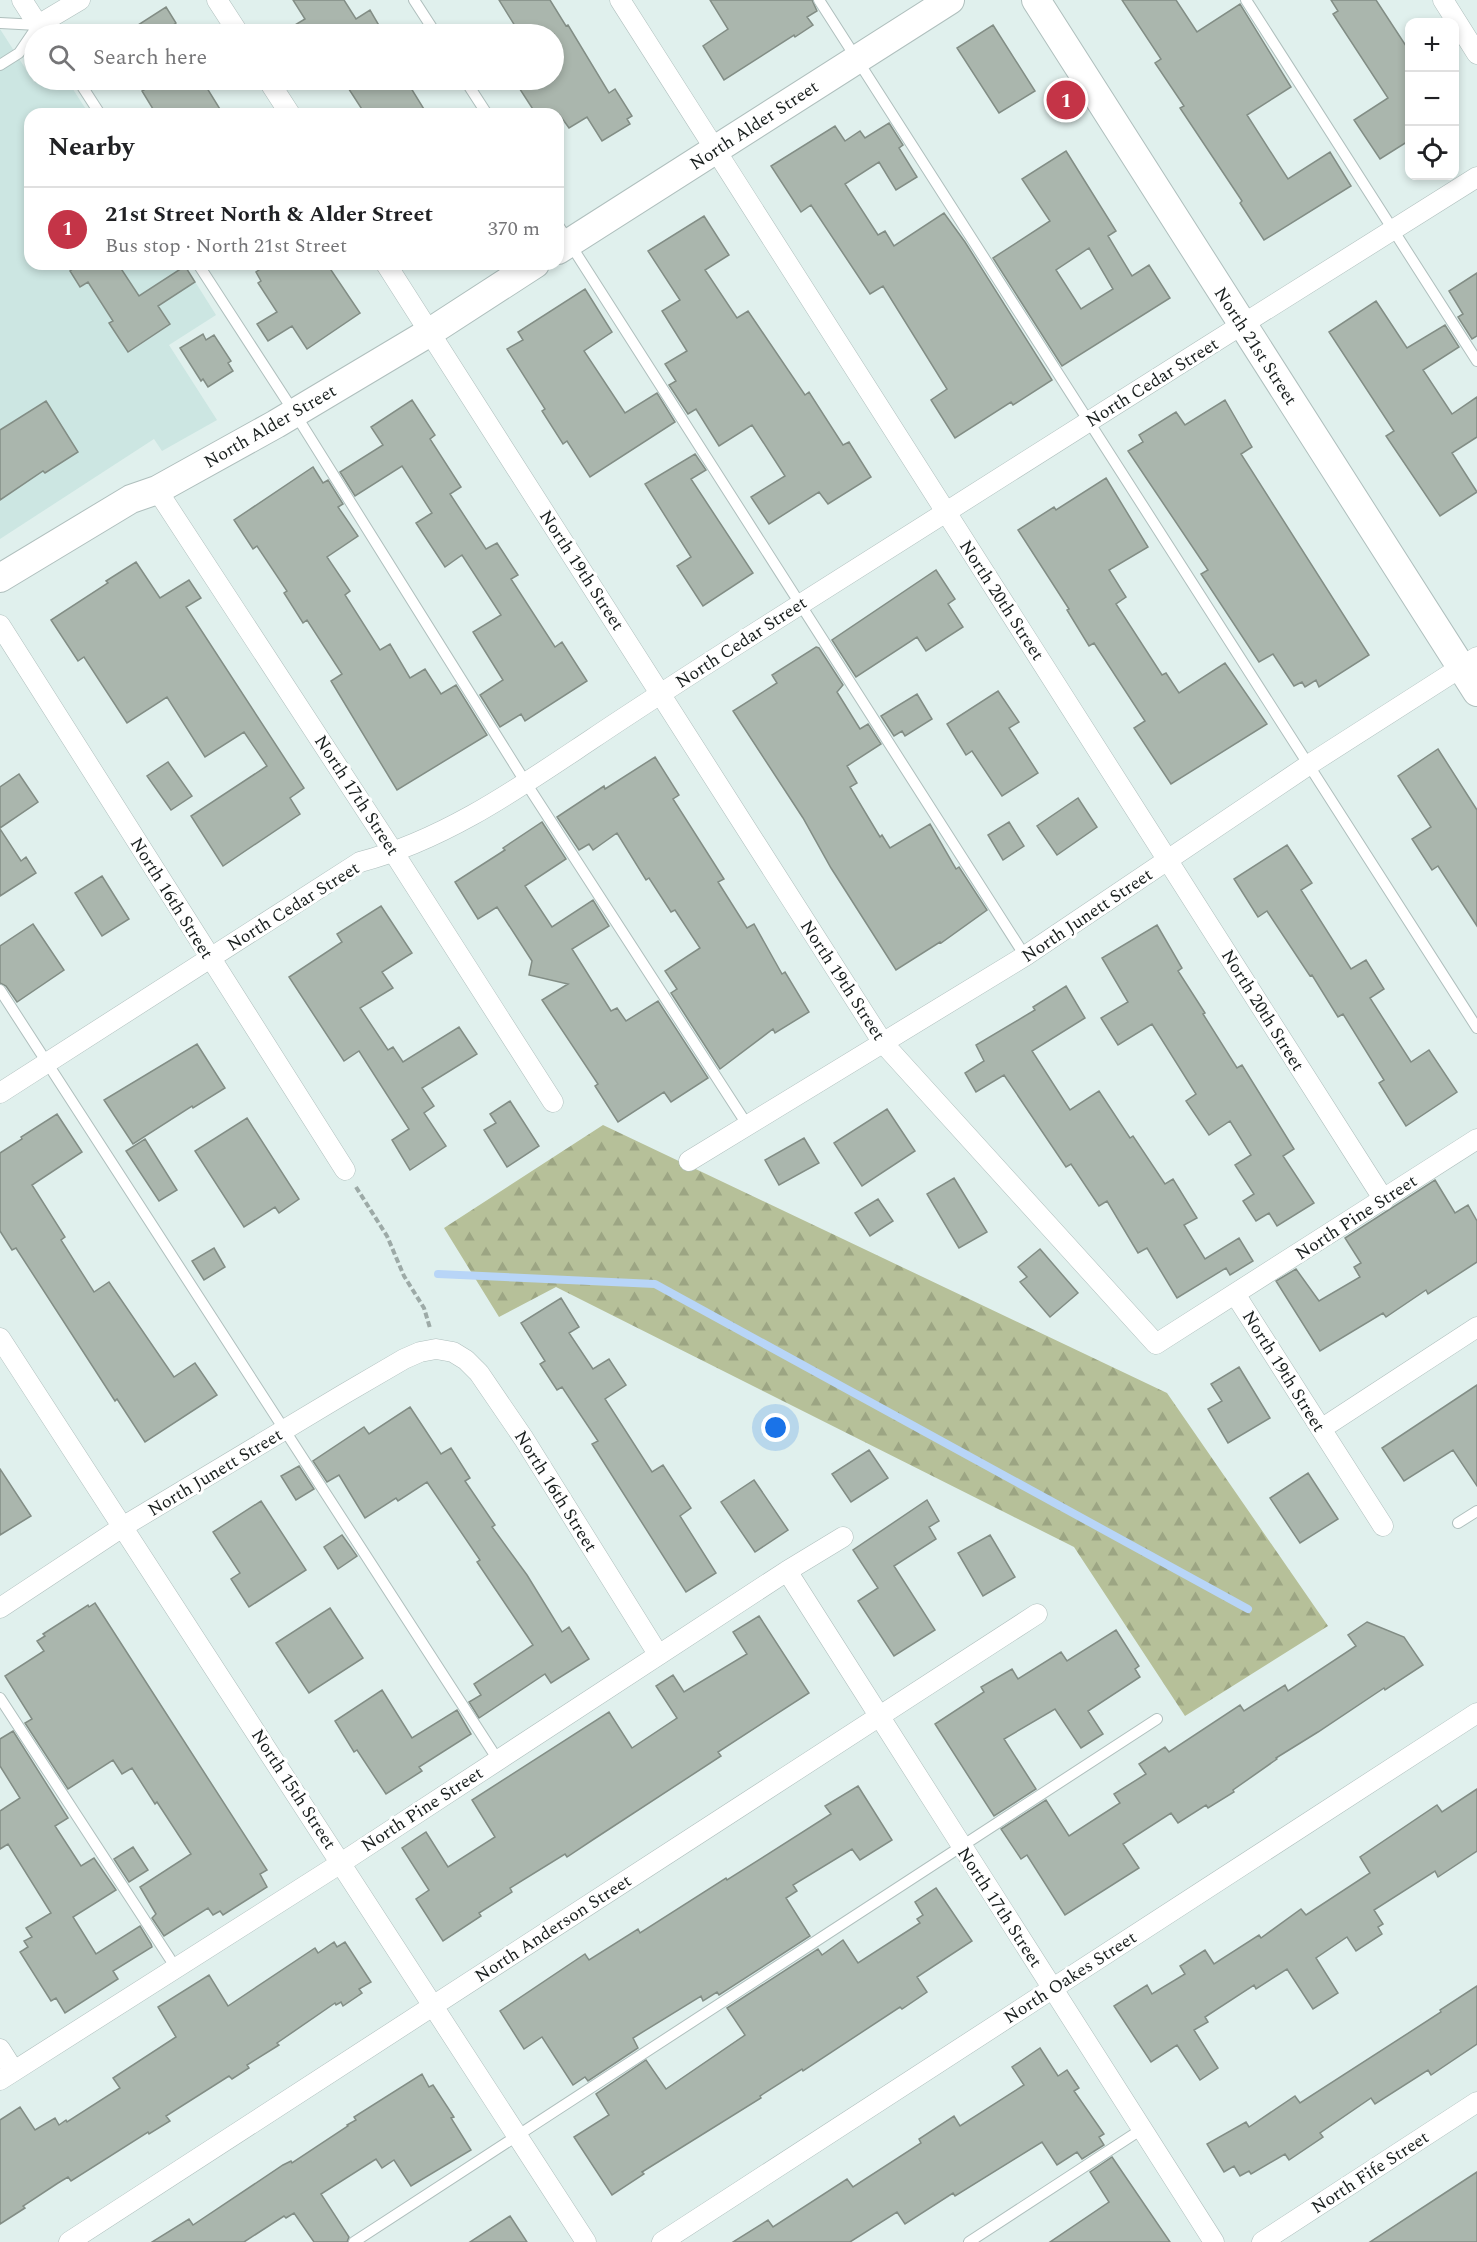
<!DOCTYPE html>
<html lang="en">
<head>
<meta charset="utf-8">
<style>
  body { margin:0; font-family:Spectral,serif; background:#f6f6f6; color:#202124 }
  .controls { position:absolute; right:18px; top:18px; display:grid; overflow:hidden; border-radius:12px; box-shadow:0 3px 9px #0003 }
  .controls button { width:54px; height:54px; display:grid; place-items:center; padding:0; border:0; border-bottom:2px solid #e0e0e0; background:#fff; color:#202124; font:30px sans-serif }
  .you { position:absolute; left:776px; top:1428px; width:21px; height:21px; margin:-15px; border:4px solid #fff; border-radius:50%; background:#1a73e8; box-shadow:0 0 0 9px #1a73e833 }
  .badge { display:grid; place-items:center; width:39px; height:39px; border-radius:50%; background:#c43447; color:#fff; font-size:20px; font-weight:700 }
  .pin { position:absolute; translate:-50% -50%; border:3px solid #fff; box-shadow:0 2px 6px #0006 }
  .list { margin:0; padding:0; list-style:none }
  h2 { display:flex; justify-content:space-between; align-items:center; height:78px; margin:0; padding:0 24px; font-size:26px }
  h2 small { font-size:20px; font-weight:400; color:#757577 }
  .list li { display:grid; grid-template-columns:39px 1fr auto; gap:18px; align-items:center; box-sizing:border-box; height:84px; padding:0 24px; border-top:2px solid #e0e0e0 }
  .list b { display:block; font-size:22px; white-space:nowrap }
  .list p { margin:0; font-size:20px; white-space:nowrap; color:#757577 }
  .list em { font-size:20px; font-style:normal; color:#757577 }
  .icon { flex:none; width:33px; height:33px; fill:none; stroke:currentColor; stroke-width:2; stroke-linecap:round; stroke-linejoin:round }
  .map { position:relative; flex:none; width:1477px; height:2242px; overflow:hidden }
  .search { position:absolute; background:#fff; box-shadow:0 3px 9px #0003; left:24px; top:24px; width:540px; height:66px; display:flex; align-items:center; gap:15px; box-sizing:border-box; padding:0 21px; border-radius:33px; color:#757577; font-size:22px }
  .panel { position:absolute; background:#fff; box-shadow:0 3px 9px #0003; left:24px; top:108px; width:540px; height:162px; border-radius:18px }
  .map>svg:first-child { display:block }
</style>
</head>
<body>
<div class="map">
<svg width="1477" height="2242" viewBox="0 0 1477 2242">
  <defs>
    <pattern id="forest-firs" width="22" height="20" patternUnits="userSpaceOnUse" patternTransform="scale(1.5)"><rect width="22" height="20" fill="#b6c099"/><path d="M5 1l3.5 6h-7zM16 11l3.5 6h-7z" fill="#9ca583"/></pattern>
  </defs>
  <rect width="100%" height="100%" fill="#e0f0ed"/>
  <path fill="#cce6e2" d="M0,29L34,82L38,80H67L89,114H30V264H184L216,315L169,345L217,420L162,451L154,439L0,539Z"/>
  <path fill="url(#forest-firs)" d="M603,1125L1167,1393L1328,1626L1185,1716L1074,1547L556,1287L499,1317L444,1228Z"/>
  <g fill="none" stroke-linecap="round" stroke-linejoin="round">
    <path stroke="#b8d5f7" stroke-width="8" d="M438,1274L655,1284L1248,1609"/>
  </g>
  <path fill="#aab6ad" stroke="#828d85" stroke-width="1.5" fill-rule="evenodd" d="M293,0H344L356,19L370,10L384,34H280L305,19Z
    M499,0H550L566,26L568,25L609,93L615,89L632,116L627,119L630,124L602,141L587,117L569,128L559,114H536L514,80H554V34H520Z
    M710,0H812L817,11L807,17L813,25L795,37L794,35L724,80L703,46L728,29Z
    M1122,0H1176L1197,32L1240,4L1291,87L1247,115L1288,179L1330,152L1351,186L1264,240L1240,203L1242,201L1180,108L1184,106L1155,63L1161,59Z
    M1331,0H1376L1410,52V140L1380,159L1354,120L1388,98L1333,14L1338,11Z
    M166,7L176,23L170,27L174,34H124Z
    M993,25L1035,91L999,113L957,48Z
    M160,80H202L223,114H156L142,91Z
    M343,80H406L427,114H365Z
    M889,123L903,145L899,148L917,177L896,190L879,162L845,184L878,235L885,231L894,246L944,213L965,242L1052,380L1013,405L1011,402L955,438L931,400L947,389L883,286L870,294L811,205L801,212L771,166L835,126L845,141L860,131L865,138Z
    M1066,151L1116,231L1108,236L1132,276L1149,265L1170,298L1062,366L993,258L1050,221L1022,179ZM1089,248L1113,289L1081,309L1056,270Z
    M704,216L729,255L705,270L737,318L748,311L805,395L809,392L843,445L849,442L871,477L828,504L819,492L769,524L751,497L785,476L752,425L719,446L696,409L688,414L669,385L676,381L665,364L687,351L662,311L680,300L648,251Z
    M76,264H118L139,296L185,266L195,282L158,306L170,324L128,352L109,323L113,321L88,282L80,287L70,271L77,266Z
    M268,264H327L360,313L307,349L292,326L268,341L257,324L277,312L258,283L261,281L256,272Z
    M1477,273V336L1472,339L1458,317L1463,314L1449,291Z
    M585,289L612,332L584,351L625,413L657,393L675,422L590,477L567,441L563,444L542,411L545,409L507,349L523,340L518,332Z
    M1376,301L1407,348L1445,325L1459,347L1423,370L1452,414L1477,397V437L1452,453L1477,492L1440,516L1386,436L1394,431L1329,332Z
    M203,334L206,340L214,335L231,361L228,363L233,371L208,387L203,379L201,381L180,348Z
    M412,400L435,435L430,439L461,487L450,494L486,549L497,543L518,575L511,579L555,647L562,642L587,681L525,721L521,714L500,727L480,695L503,680L473,632L501,615L462,555L445,567L416,523L432,513L402,466L355,496L340,472L383,445L371,427Z
    M1225,400L1252,447L1241,454L1369,655L1319,687L1316,680L1305,687L1302,682L1294,686L1273,654L1259,662L1201,574L1208,570L1128,451L1143,442L1139,435L1176,412L1185,425Z
    M46,401L78,452L45,473L43,471L0,500V430Z
    M695,454L706,470L691,479L753,573L703,606L677,566L691,557L645,484Z
    M313,467L323,483L328,480L343,504L338,507L358,536L327,557L350,591L345,595L380,650L390,644L410,678L425,669L441,694L456,685L487,735L397,790L331,681L342,674L307,620L303,623L284,593L287,591L257,546L253,549L234,520Z
    M1106,478L1148,547L1109,570L1126,597L1116,604L1162,675L1166,673L1179,693L1225,663L1267,724L1171,784L1134,728L1145,721L1094,643L1089,646L1067,610L1069,609L1018,530L1054,507L1056,510Z
    M136,562L160,598L189,580L201,598L186,607L304,788L290,798L300,814L223,866L191,816L267,766L244,732L205,757L167,697L127,723L84,657L78,661L51,620L108,583L106,581Z
    M936,570L955,599L948,604L963,627L926,651L917,637L856,677L832,640Z
    M816,647L819,648L843,685L837,692L860,729L868,724L881,744L847,766L857,783L850,787L880,837L882,835L890,848L930,824L956,869L959,867L987,910L941,943L940,942L896,970L831,868L803,818L733,711L777,683L772,675Z
    M998,691L1019,722L1009,728L1038,773L1002,796L972,751L966,755L947,724Z
    M917,694L932,719L905,736L902,731L894,736L881,716Z
    M1438,749L1477,810V926L1438,866L1432,870L1412,839L1431,827L1398,776Z
    M655,757L679,795L673,799L724,879L718,882L747,928L754,924L782,974L785,972L809,1012L775,1033L773,1029L720,1069L671,993L677,989L665,971L700,948L675,910L671,912L649,878L646,880L617,833L593,850L589,844L579,850L557,817L604,786L605,789Z
    M168,762L192,796L171,810L147,776Z
    M19,774L38,802L0,828V787Z
    M1078,798L1097,827L1057,855L1037,826Z
    M542,822L566,859L525,886L552,927L593,900L609,926L572,949L611,1011L617,1008L626,1021L658,1001L708,1078L671,1102L664,1092L618,1122L595,1086L598,1084L542,1000L568,984L529,975L532,961L497,907L478,919L455,882L505,850L503,848Z
    M1009,822L1024,846L1003,860L988,835Z
    M0,829L21,861L26,857L36,873L0,896Z
    M1287,845L1312,883L1301,890L1351,969L1366,960L1384,989L1370,998L1411,1062L1429,1050L1457,1092L1406,1126L1379,1083L1384,1080L1343,1014L1338,1017L1312,975L1310,976L1267,911L1258,917L1234,879Z
    M102,876L129,919L102,936L75,893Z
    M381,906L412,953L382,972L393,988L360,1008L388,1050L393,1047L403,1062L459,1027L477,1054L422,1088L434,1106L424,1113L446,1146L410,1170L392,1140L409,1129L359,1051L344,1061L289,977L342,942L337,934Z
    M33,924L64,970L17,1002L6,986L0,983V946Z
    M1157,925L1182,968L1178,971L1205,1013L1203,1014L1237,1068L1242,1065L1294,1149L1283,1156L1314,1203L1277,1226L1269,1213L1256,1221L1243,1201L1254,1194L1235,1165L1251,1155L1230,1121L1209,1135L1186,1101L1196,1094L1152,1024L1118,1045L1101,1018L1128,1002L1102,958Z
    M1066,986L1085,1018L1032,1051L1070,1110L1099,1091L1130,1138L1133,1136L1165,1184L1173,1179L1197,1218L1184,1225L1205,1259L1239,1238L1253,1261L1230,1275L1226,1268L1177,1298L1147,1248L1138,1253L1107,1201L1099,1206L1071,1164L1066,1167L1004,1075L976,1092L965,1073L984,1061L976,1045L1035,1010L1033,1007Z
    M197,1044L225,1088L193,1108L192,1106L133,1144L104,1100Z
    M510,1101L539,1146L507,1167L484,1130L496,1123L490,1114Z
    M887,1109L915,1151L862,1186L834,1143Z
    M57,1114L82,1152L32,1185L65,1237L61,1240L94,1292L109,1282L174,1377L195,1363L217,1395L145,1442L117,1399L115,1401L16,1248L12,1250L0,1231V1153L22,1139L21,1137Z
    M247,1118L299,1199L279,1213L275,1207L244,1227L195,1151Z
    M804,1138L819,1163L779,1185L765,1160Z
    M145,1139L177,1190L159,1201L126,1151Z
    M954,1178L987,1232L959,1248L927,1194Z
    M1435,1180L1455,1213L1468,1205L1477,1221V1262L1428,1294L1426,1290L1386,1317L1383,1313L1320,1351L1276,1281L1296,1269L1319,1301L1360,1277L1354,1267L1361,1263L1345,1238Z
    M878,1199L893,1221L870,1236L855,1213Z
    M214,1248L225,1267L204,1280L192,1261Z
    M1040,1249L1078,1293L1050,1317L1020,1282L1027,1277L1018,1267Z
    M561,1298L579,1327L569,1333L593,1369L609,1359L626,1385L605,1399L652,1472L663,1465L691,1508L680,1516L716,1573L686,1592L592,1444L598,1441L562,1387L557,1390L540,1364L545,1361L521,1323Z
    M1239,1367L1270,1418L1228,1443L1208,1409L1222,1401L1211,1384Z
    M1477,1385V1486L1453,1450L1404,1481L1382,1448Z
    M410,1407L441,1454L451,1448L470,1478L465,1481L495,1525L492,1527L527,1575L562,1632L569,1627L589,1659L551,1683L545,1674L479,1718L469,1702L481,1695L474,1684L533,1645L477,1562L480,1560L427,1482L398,1501L396,1498L365,1518L339,1475L327,1482L313,1461L364,1427L369,1434Z
    M869,1450L888,1478L851,1502L832,1474Z
    M299,1466L314,1489L296,1500L281,1476Z
    M0,1469L31,1516L0,1535Z
    M1308,1473L1338,1519L1300,1543L1270,1498Z
    M754,1480L788,1530L755,1552L721,1502Z
    M927,1500L939,1521L929,1527L936,1539L894,1566L935,1630L894,1656L858,1601L878,1588L853,1550Z
    M261,1501L306,1570L249,1607L231,1579L240,1573L213,1532Z
    M342,1535L357,1556L338,1569L324,1547Z
    M990,1535L1015,1577L983,1596L958,1553Z
    M95,1603L267,1870L260,1874L267,1887L223,1915L220,1911L213,1915L208,1908L164,1936L152,1918L156,1914L140,1887L191,1854L157,1802L155,1804L132,1768L122,1774L113,1760L68,1789L25,1723L32,1719L5,1676L44,1651L37,1641L45,1636L43,1634L88,1605L89,1607Z
    M330,1608L363,1658L309,1693L276,1643Z
    M759,1616L809,1693L718,1752L721,1756L594,1839L567,1857L565,1854L510,1888L512,1892L479,1913L481,1916L443,1941L416,1899L429,1890L402,1848L426,1832L448,1867L495,1837L472,1800L609,1712L632,1748L677,1718L656,1686L673,1675L684,1692L747,1654L733,1632Z
    M1367,1622L1404,1637L1423,1665L1385,1690L1384,1688L1318,1732L1276,1758L1277,1759L1233,1790L1234,1792L1208,1808L1206,1805L1178,1823L1171,1813L1123,1844L1139,1868L1065,1915L1027,1855L1021,1859L1001,1829L1046,1800L1069,1836L1120,1803L1114,1794L1146,1774L1139,1764L1165,1747L1169,1752L1240,1705L1244,1711L1285,1685L1288,1691L1356,1646L1348,1635Z
    M1116,1630L1139,1666L1135,1669L1140,1677L1088,1711L1103,1734L1081,1748L1055,1709L1004,1739L1036,1789L994,1816L935,1724L984,1692L981,1687L1012,1669L1018,1679L1061,1652L1067,1661Z
    M382,1690L412,1738L457,1710L471,1734L419,1767L422,1771L386,1794L357,1750L354,1752L335,1721Z
    M13,1731L68,1818L55,1826L81,1866L94,1858L116,1890L73,1917L96,1954L140,1926L151,1944L152,1947L113,1971L118,1979L65,2013L56,1998L51,2001L20,1952L28,1947L24,1941L32,1937L26,1928L51,1913L8,1844L0,1849V1811L20,1798L0,1766V1739Z
    M858,1786L892,1840L860,1860L852,1849L793,1885L797,1891L786,1898L810,1936L719,1995L717,1992L703,2001L701,1996L633,2038L638,2048L588,2081L585,2077L573,2085L542,2037L524,2049L500,2011L585,1954L589,1960L638,1929L640,1933L726,1878L727,1880L831,1814L825,1806Z
    M1477,1789V1851L1438,1877L1435,1871L1374,1910L1383,1924L1378,1927L1382,1934L1356,1951L1347,1937L1316,1958L1338,1993L1313,2009L1287,1969L1256,1989L1254,1985L1205,2017L1208,2022L1194,2030L1218,2068L1200,2080L1177,2045L1151,2062L1114,2006L1147,1985L1152,1994L1185,1974L1180,1966L1205,1950L1214,1964L1259,1935L1261,1938L1301,1909L1306,1915L1370,1873L1360,1857L1437,1805L1442,1812Z
    M133,1847L148,1870L129,1882L114,1859Z
    M936,1888L972,1941L917,1977L927,1992L902,2009L900,2007L803,2071L802,2069L760,2096L761,2098L642,2172L644,2174L612,2195L574,2137L609,2115L596,2094L646,2060L666,2089L745,2035L727,2008L818,1949L822,1955L843,1940L858,1963L920,1923L917,1919L923,1915L915,1902Z
    M334,1942L337,1947L345,1942L371,1982L359,1989L362,1993L343,2006L341,2002L336,2005L335,2003L277,2043L279,2045L247,2065L249,2068L232,2079L229,2076L166,2116L170,2121L149,2134L148,2132L71,2181L68,2177L58,2183L23,2206L25,2208L0,2224V2120L20,2107L35,2130L55,2118L59,2125L66,2120L67,2122L120,2088L113,2078L176,2037L158,2007L209,1975L228,2006L315,1948L318,1953Z
    M1477,1986V2044L1431,2075L1428,2070L1375,2104L1371,2098L1320,2133L1323,2137L1289,2160L1285,2154L1251,2174L1249,2171L1240,2176L1234,2166L1224,2172L1207,2144L1246,2122L1249,2127L1295,2096L1300,2103L1441,2012L1440,2010Z
    M1040,2048L1058,2076L1067,2070L1079,2088L1074,2091L1104,2134L1099,2137L1104,2145L1082,2159L1077,2152L1057,2165L1042,2142L955,2196L953,2193L905,2224L897,2212L850,2242H733L768,2220L773,2227L847,2179L853,2187L921,2143L919,2139L954,2116L960,2126L1024,2085L1012,2067Z
    M422,2074L429,2087L433,2085L454,2117L451,2118L471,2150L411,2186L394,2160L382,2168L376,2159L321,2194L349,2237L347,2242H314L294,2213L286,2218L284,2216L244,2242H152L189,2219L193,2225L283,2165L291,2161L292,2163L348,2126L347,2125L356,2120L354,2117Z
    M1112,2157L1170,2242H1050L1109,2202L1090,2172Z
    M1477,2172V2242H1370L1451,2189Z
    M510,2216L527,2242H470Z"/>
  <g fill="none" stroke-linecap="round" stroke-linejoin="round">
    <defs>
      <path id="lane" d="M414,0L436,34
        M819,0L1477,1028
        M1246,0L1477,361
        M0,23L38,25L45,34
        M0,65L19,53L38,25
        M78,80L100,114
        M465,80L487,114
        M558,225L1025,956
        M198,264L294,412L526,783L748,1126
        M0,990L498,1760
        M1458,1523L1477,1511
        M0,1698L176,1968
        M354,2242L1157,1719
        M969,2242L1142,2129"/>
      <path id="street" d="M22,0L38,25L80,0
        M217,0L239,34
        M620,0L1384,1200
        M1443,0L1477,54
        M268,80L290,114
        M386,264L883,1043L1156,1344L1477,1139
        M157,490L394,853L553,1102
        M0,625L345,1170
        M0,1093L360,862C445,840 520,787 592,739C641,706 691,674 741,642C986,486 1231,331 1477,177
        M689,1161L1025,956L1310,764L1477,657
        M1235,1294L1383,1526
        M0,1338L586,2242
        M1321,1429L1477,1327
        M787,1571L1214,2242
        M0,1608L124,1526L344,1394L404,1359L420,1352L436,1349L453,1352L466,1360L479,1373L524,1439L658,1654
        M0,2049L14,2071
        M0,2080L341,1863L787,1571L843,1537
        M69,2242L1037,1614
        M662,2242L1477,1713
        M1262,2242L1477,2102"/>
      <path id="secondary" d="M1036,0L1477,692
        M558,250L950,0
        M0,578L131,499L157,490L276,424L430,332L535,264"/>
    </defs>
    <use href="#lane" stroke="#afbfbd" stroke-width="12"/>
    <use href="#street" stroke="#afbfbd" stroke-width="21"/>
    <use href="#secondary" stroke="#afbfbd" stroke-width="30"/>
    <path stroke="#9daaa7" stroke-width="4" stroke-dasharray="6 3" stroke-linecap="butt" d="M356,1187L387,1236L404,1276L424,1308L430,1328"/>
    <use href="#lane" stroke="#fff" stroke-width="10"/>
    <use href="#street" stroke="#fff" stroke-width="20"/>
    <use href="#secondary" stroke="#fff" stroke-width="28"/>
  </g>
  <g text-anchor="middle" stroke-width="6" stroke-linejoin="round" paint-order="stroke">
    <g font-size="18" fill="#181e1d" stroke="#fff">
      <text transform="translate(754 125) rotate(-33)" y="6">North Alder Street</text>
      <text transform="translate(1256 346) rotate(57)" y="6">North 21st Street</text>
      <text transform="translate(1152 382) rotate(-32)" y="6">North Cedar Street</text>
      <text transform="translate(270 426) rotate(-30)" y="6">North Alder Street</text>
      <text transform="translate(582 570) rotate(57)" y="6">North 19th Street</text>
      <text transform="translate(1002 600) rotate(57)" y="6">North 20th Street</text>
      <text transform="translate(741 642) rotate(-33)" y="6">North Cedar Street</text>
      <text transform="translate(357 795) rotate(57)" y="6">North 17th Street</text>
      <text transform="translate(172 898) rotate(58)" y="6">North 16th Street</text>
      <text transform="translate(293 906) rotate(-32)" y="6">North Cedar Street</text>
      <text transform="translate(1087 915) rotate(-34)" y="6">North Junett Street</text>
      <text transform="translate(843 980) rotate(57)" y="6">North 19th Street</text>
      <text transform="translate(1263 1010) rotate(58)" y="6">North 20th Street</text>
      <text transform="translate(1356 1217) rotate(-33)" y="6">North Pine Street</text>
      <text transform="translate(1284 1371) rotate(58)" y="6">North 19th Street</text>
      <text transform="translate(215 1472) rotate(-31)" y="6">North Junett Street</text>
      <text transform="translate(556 1491) rotate(58)" y="6">North 16th Street</text>
      <text transform="translate(294 1789) rotate(57)" y="6">North 15th Street</text>
      <text transform="translate(422 1809) rotate(-33)" y="6">North Pine Street</text>
      <text transform="translate(1000 1907) rotate(57)" y="6">North 17th Street</text>
      <text transform="translate(553 1928) rotate(-33)" y="6">North Anderson Street</text>
      <text transform="translate(1070 1977) rotate(-33)" y="6">North Oakes Street</text>
      <text transform="translate(1370 2172) rotate(-33)" y="6">North Fife Street</text>
    </g>
  </g>
</svg>
<div class="controls">
<button>+</button>
<button>−</button>
<button><svg class="icon" aria-label="locate" viewBox="0 0 24 24"><circle cx="12" cy="12" r="6"/><path d="M12 2v4M12 18v4M2 12h4M18 12h4"/></svg></button>
</div>
<div class="you"></div>
<div class="pin badge" style="left:1066px;top:100px">1</div>
<div class="search"><svg class="icon" aria-label="search" viewBox="0 0 24 24"><circle cx="10" cy="10" r="6"/><path d="M15 15l6 6"/></svg>Search here</div>
<section class="panel">
<h2>Nearby<small></small></h2>
<ul class="list">
<li><span class="badge">1</span><div><b>21st Street North &amp; Alder Street</b><p>Bus stop · North 21st Street</p></div><em>370 m</em></li>
</ul>
</section>
</div>
</body>
</html>
